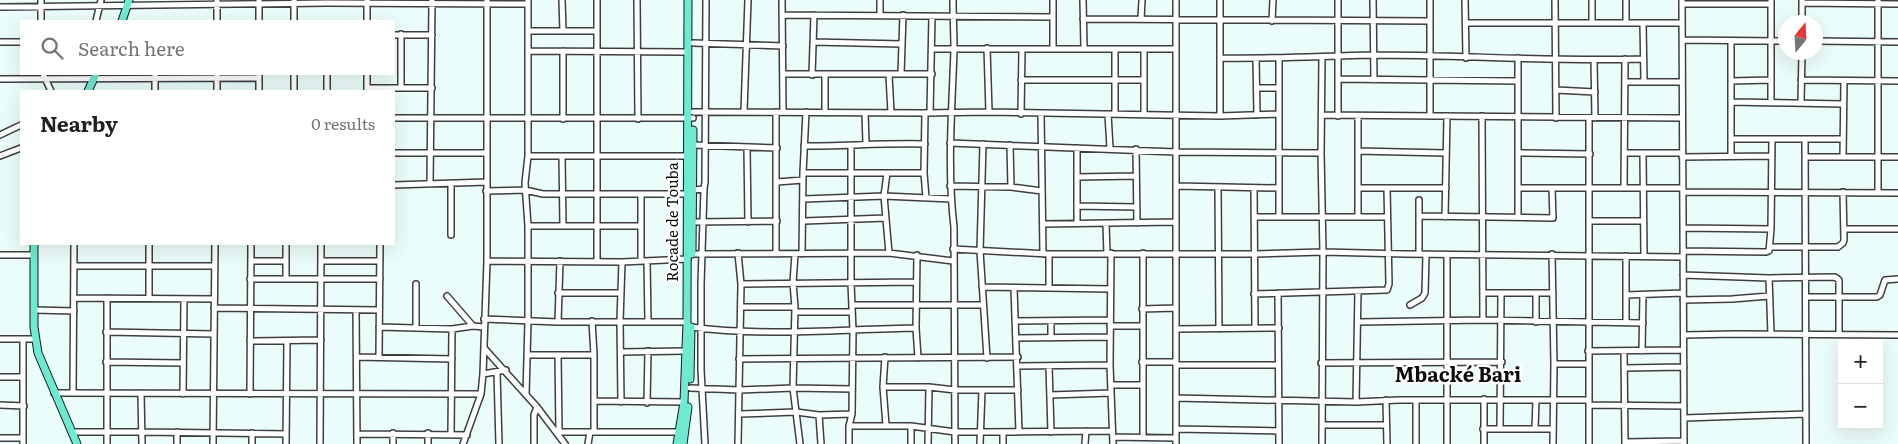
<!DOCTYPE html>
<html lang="en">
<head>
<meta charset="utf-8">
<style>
  body { margin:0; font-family:Literata,serif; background:#f2f2f2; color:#202124 }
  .controls { position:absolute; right:15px; bottom:15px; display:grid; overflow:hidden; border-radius:0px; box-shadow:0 5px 20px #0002 }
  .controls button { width:45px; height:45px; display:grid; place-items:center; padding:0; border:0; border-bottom:1px solid #e0e0e0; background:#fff; color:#202124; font:25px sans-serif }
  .compass { position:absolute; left:1778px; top:15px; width:45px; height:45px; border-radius:50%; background:#fff; box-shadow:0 5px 20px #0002; rotate:18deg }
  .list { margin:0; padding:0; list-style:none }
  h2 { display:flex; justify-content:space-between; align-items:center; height:65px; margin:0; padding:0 20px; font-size:21px }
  h2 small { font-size:16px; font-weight:400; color:#757577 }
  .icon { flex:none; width:28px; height:28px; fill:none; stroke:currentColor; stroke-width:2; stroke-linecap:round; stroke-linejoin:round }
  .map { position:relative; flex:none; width:1898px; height:444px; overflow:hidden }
  .search { position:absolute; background:#fff; box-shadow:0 5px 20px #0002; left:20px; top:20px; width:375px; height:55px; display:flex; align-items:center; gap:12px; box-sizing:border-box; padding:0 18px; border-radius:0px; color:#757577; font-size:19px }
  .panel { position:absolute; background:#fff; box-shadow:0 5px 20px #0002; left:20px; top:90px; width:375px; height:155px; border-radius:0px }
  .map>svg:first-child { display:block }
</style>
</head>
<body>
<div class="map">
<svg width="1898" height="444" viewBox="0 0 1898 444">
  <rect width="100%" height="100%" fill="#ebfdfa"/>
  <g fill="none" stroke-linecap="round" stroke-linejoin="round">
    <defs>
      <path id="minor" d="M41,0V21
        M294,0V21
        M562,0L563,31
        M597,0V261
        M637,0L638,119
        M782,0L783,112
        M953,0C953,17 954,33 954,50C952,110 947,168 954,227L955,444
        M1053,0V48
        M1083,0L1084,48
        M1176,0V444
        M1220,0V116
        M1373,0L1374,80
        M1430,0V116
        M1465,0L1466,58
        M1555,0L1556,118
        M1592,0V23
        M1682,0L1684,444
        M1802,0V22
        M1878,0V192
        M1802,3L1898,4
        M1682,4H1771
        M0,7L327,3L528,4
        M782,15L1053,17
        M880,15V0
        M1083,19L1429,21
        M1141,19L1142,0
        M96,21L101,0
        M217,21V0
        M259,21V0
        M367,21V0
        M1272,21L1273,0
        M1466,23H1682
        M1626,23V0
        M1643,23L1644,81
        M528,31H597
        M401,34V87
        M394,35H432
        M1682,40L1786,41
        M1731,41V156
        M1816,41L1898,42
        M0,42H21
        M813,42L902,44
        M693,43L783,46
        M987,48L989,112
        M933,49H1176
        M1144,49V114
        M528,51L688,52
        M563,51V119
        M1220,58C1271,59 1322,56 1373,55C1463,55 1553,62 1643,59
        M1256,59L1257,115
        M1279,59V216
        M1594,60L1595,118
        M43,74L51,91
        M155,74V91
        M217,74V91
        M259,74V91
        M294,74V91
        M327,74V91
        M367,74V91
        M783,74H932
        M901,74L903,15
        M812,75L814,15
        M825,75V113
        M889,75L891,113
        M0,79L259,78
        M1339,79L1518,81
        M1021,80H1144
        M1801,80L1898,81
        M1731,81L1771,80
        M1626,82H1682
        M367,88H432
        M1257,88H1278
        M1556,90L1595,92
        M1731,102L1843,104
        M1771,102V0
        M1801,102L1802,52
        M744,111L748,0
        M693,112L925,113L989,112L1220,116L1279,114
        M776,112V254
        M865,113L866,143
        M925,113L924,173L926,198
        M930,113L932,16
        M1021,114L1022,49
        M1041,114L1043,254
        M1108,114L1110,148
        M1115,114V50
        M1322,115L1682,118
        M1338,116V0
        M1358,116V217
        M1482,116L1483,320
        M394,118H693
        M0,135L21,125
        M1731,139H1843
        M1805,140L1806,444
        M950,143L1176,152L1321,153
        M983,144L980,251L987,358
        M693,145L777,148
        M1010,145L1011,187
        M804,146C844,146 884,143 925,144
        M747,148L748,222
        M1077,148V223
        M1136,149L1137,223
        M1358,151L1445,153
        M394,153H487
        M1518,153L1590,154
        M1625,153H1682
        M1643,154L1644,256
        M0,156L21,148
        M528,156H687
        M562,156L563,226
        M1682,157L1772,156
        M1806,157H1898
        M1843,157L1844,81
        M803,173H924
        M887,173L884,196L889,253
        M1077,177L1136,176
        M777,182L803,180
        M451,183V235
        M430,184L432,0
        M394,185L487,182
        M950,186L1011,187L1042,191
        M1176,186L1278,188
        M1218,187L1219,329
        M1254,188L1255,328
        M1358,188H1446
        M1518,188H1683
        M1624,188L1625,59
        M704,189L701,284V370L705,444
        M693,190L704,189L705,182L706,0
        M486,191L525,190L543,194H687
        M1683,192L1898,193
        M804,199L884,196L951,199
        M1419,200V254
        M1077,206L1136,207
        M1419,216L1553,218L1552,189
        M1255,217H1387
        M1445,217L1447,116
        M1518,217V58
        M804,221L886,218
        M1589,221H1642
        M693,222L777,221
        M1043,224L1176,222
        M1106,224L1107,254
        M528,226H640
        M1683,228L1771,229
        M1844,229H1898
        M1770,247H1838L1843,243L1844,240L1843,192
        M953,249L1049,254H1255L1323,252L1406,254L1683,257
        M1683,251L1766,252L1769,251L1771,229L1772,139
        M1111,253L1110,365L1113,444
        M692,254L889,253L953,261
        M795,254L793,283L795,307L793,388L800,444
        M802,254L803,173L806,112
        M1049,254V288
        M1552,254L1554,364L1553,444
        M0,255H34
        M917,255L916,328L918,358
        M1447,255V444
        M1626,256V323
        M251,261H286
        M321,261H380
        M487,261L622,262L688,259
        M641,261V194
        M647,261L648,322
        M74,266H214
        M1683,275L1769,278
        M250,279H380
        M286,279V244
        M416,284V328
        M741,284L916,282
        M982,287L1110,289
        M1014,288L1019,432
        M558,293H621
        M1278,293L1279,444
        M1483,293H1553
        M1536,293V322
        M1254,294L1387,290L1389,284L1387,188
        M1626,295L1683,293
        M447,296L473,326
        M1806,297H1877L1880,295L1885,280L1898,279
        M74,298L214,299
        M149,298V244
        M1683,300L1732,299L1769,296
        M852,305H983
        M1410,305L1422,298L1425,293L1426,255
        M741,307H795
        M214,308L379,310
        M1142,309L1176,308
        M34,310L74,311
        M356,310L357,444
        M795,312H852
        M484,319L558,322H687
        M592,321L594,355V431
        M1016,321L1110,320
        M1051,321V338
        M558,322L560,261
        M1359,322L1483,320L1643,323
        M1110,326H1142
        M379,327L452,329L473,326L484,327
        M691,327C766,337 841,329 916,328
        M1176,329L1279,328
        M106,332L214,334
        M1771,334L1769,278L1835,277L1839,280V334
        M1684,335L1734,334L1898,335
        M1016,338L1110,337
        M0,339H36
        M23,339V444
        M250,341L321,340
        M484,348L537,407L565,444
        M1588,351L1683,350
        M1624,351L1625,444
        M1642,351L1643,295
        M621,352L686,351
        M528,355H594
        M357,357L452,359
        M379,357L380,244
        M885,357L883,387L886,425
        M739,359L1018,357
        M106,362L183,363
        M1142,362H1176
        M1321,363L1502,362
        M1554,364H1588
        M1176,365H1278
        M1017,366L1110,365
        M1049,366L1051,432
        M1625,368L1684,367
        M497,373L499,444
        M483,374L506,370
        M0,377H23
        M1111,385H1142
        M883,387H929L955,390H1018
        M690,388L740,390L793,388L852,389
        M54,393L481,394
        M73,393L74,244
        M141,393L142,444
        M183,394L184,299
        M250,394L251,244
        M526,395L528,321V226L525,183L528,156V0
        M1050,395L1111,393
        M1176,398L1356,402L1358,291
        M1484,399V444
        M1386,400L1387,444
        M1416,400V444
        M594,401L684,402
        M621,402L620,321L622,262
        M1356,402L1399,400H1588
        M647,403L648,351
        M0,405L24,406
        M1589,405L1684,406
        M740,414L796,412L819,415L852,414
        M819,415L821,444
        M1684,418L1806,414
        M1322,425H1386
        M849,426H911L955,432H980L1112,431
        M1176,429L1279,431
        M1483,429H1552
        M1500,429L1501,293
        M1535,429L1536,400
        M72,432H142L286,434
        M177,432V444
        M559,432H680
        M1003,432V444
        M428,433V444
        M357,434L467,435
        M451,434L452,329
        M558,434L559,432L558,355
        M1113,437L1176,438
        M1143,437V253
        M0,438H23
        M1625,442L1684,441
        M107,444V298
        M213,444L215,244
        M252,444V433
        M286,444L287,341
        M320,444L321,244
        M393,444V433
        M463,444L481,394L483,374L487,261V0
        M534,444V415L537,407
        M588,444L590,432
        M738,444L741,284L738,253
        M849,444V426L852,414L853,331L851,283V146
        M911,444V426
        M928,444L929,387
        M980,444L982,390
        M1085,444L1086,431
        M1322,444L1323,252L1321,153L1322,57
        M1589,444V118"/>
      <path id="major" d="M122,21L129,0
        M88,91L96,74
        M34,244V327L38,353L77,444
        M692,254L693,130
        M690,379L691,327
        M677,444L684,402L687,322L688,0
        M683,444L688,407"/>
    </defs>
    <use href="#minor" stroke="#3e3e3e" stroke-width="8"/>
    <use href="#major" stroke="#1c1c1c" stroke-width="9"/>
    <use href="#minor" stroke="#fff" stroke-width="5"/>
    <use href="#major" stroke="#6eead0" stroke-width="7"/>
  </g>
  <g text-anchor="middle" stroke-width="5" stroke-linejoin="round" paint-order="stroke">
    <g font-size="15" fill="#0b0b0b" stroke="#fff">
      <text transform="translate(673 222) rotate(-90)" y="5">Rocade de Touba</text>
    </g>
    <g font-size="20" font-weight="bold" fill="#0b0b0b" stroke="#fff">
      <text x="1458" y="382">Mbacké Bari</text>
    </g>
  </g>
</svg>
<div class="controls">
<button>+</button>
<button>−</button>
</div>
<svg class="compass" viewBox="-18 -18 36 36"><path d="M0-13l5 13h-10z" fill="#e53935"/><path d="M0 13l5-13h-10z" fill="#757577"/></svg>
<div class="search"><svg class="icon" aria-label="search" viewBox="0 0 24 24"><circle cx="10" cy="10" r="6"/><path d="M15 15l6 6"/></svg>Search here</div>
<section class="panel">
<h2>Nearby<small>0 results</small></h2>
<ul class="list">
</ul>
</section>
</div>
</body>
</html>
